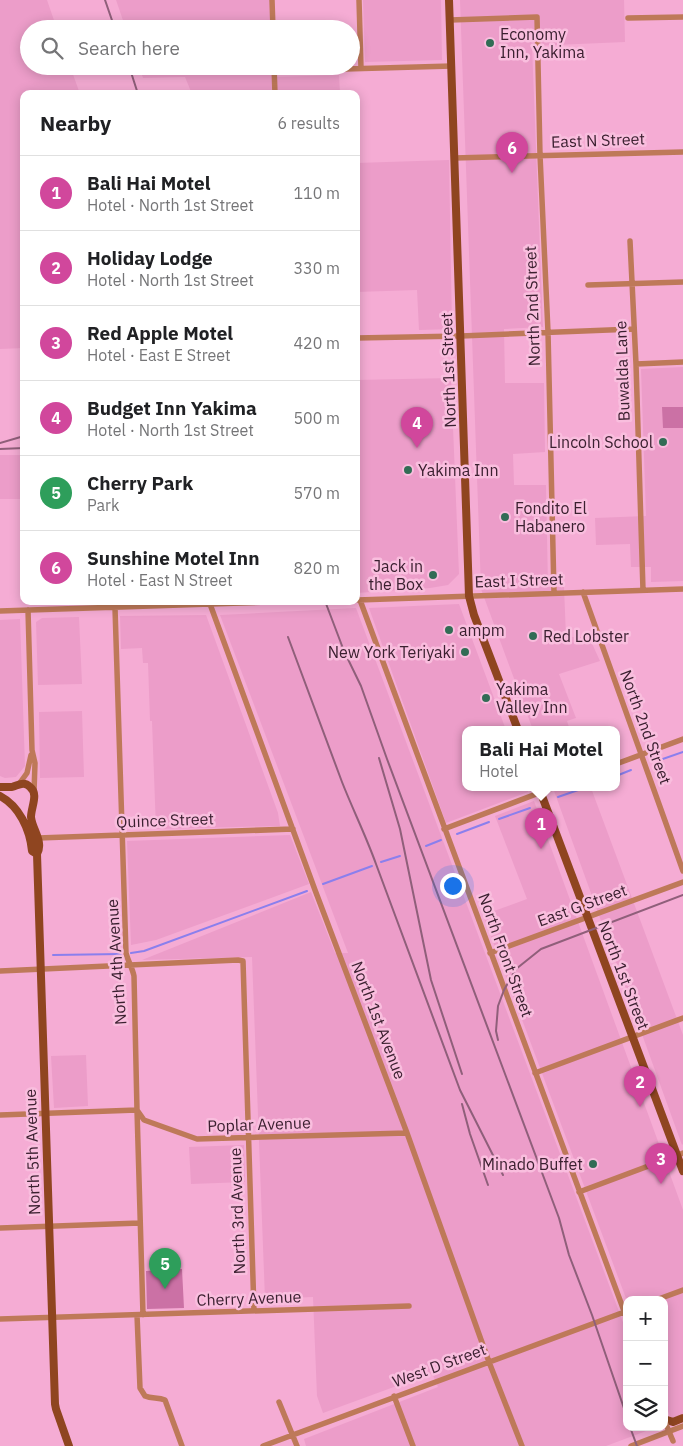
<!DOCTYPE html>
<html lang="en">
<head>
<meta charset="utf-8">
<style>
  body { margin:0; font-family:"IBM Plex Sans",sans-serif; background:#f6f6f6; color:#202124 }
  .controls { position:absolute; right:15px; bottom:15px; display:grid; overflow:hidden; border-radius:10px; box-shadow:0 2px 12px #0003 }
  .controls button { width:45px; height:45px; display:grid; place-items:center; padding:0; border:0; border-bottom:1px solid #e0e0e0; background:#fff; color:#202124; font:25px sans-serif }
  .you { position:absolute; left:452px; top:885px; width:18px; height:18px; margin:-12px; border:4px solid #fff; border-radius:50%; background:#1a73e8; box-shadow:0 0 0 8px #1a73e833 }
  .badge { display:grid; place-items:center; width:32px; height:32px; border-radius:50%; background:#d93025; color:#fff; font-size:16px; font-weight:700 }
  .pin { position:absolute; translate:-50% -41px; filter:drop-shadow(0 1px 2px #0008) }
  .pin::after { content:''; position:absolute; top:26px; width:18px; height:15px; background:inherit; clip-path:polygon(0 0,100% 0,50% 100%) }
  .popup { position:absolute; left:462px; top:726px; width:158px; height:65px; box-sizing:border-box; display:grid; place-content:center; border-radius:10px; background:#fff; filter:drop-shadow(0 1px 4px #0005); font-size:16px; white-space:nowrap; color:#757577 }
  .popup b { font-size:19px; color:#202124 }
  .popup::after { content:''; position:absolute; left:50%; top:100%; margin-left:-10px; border:10px solid transparent; border-top-color:#fff }
  .list { margin:0; padding:0; list-style:none }
  h2 { display:flex; justify-content:space-between; align-items:center; height:65px; margin:0; padding:0 20px; font-size:21px }
  h2 small { font-size:16px; font-weight:400; color:#757577 }
  .list li { display:grid; grid-template-columns:32px 1fr auto; gap:15px; align-items:center; box-sizing:border-box; height:75px; padding:0 20px; border-top:1px solid #e0e0e0 }
  .list b { display:block; font-size:19px; white-space:nowrap }
  .list p { margin:0; font-size:16px; white-space:nowrap; color:#757577 }
  .list em { font-size:16px; font-style:normal; color:#757577 }
  .icon { flex:none; width:28px; height:28px; fill:none; stroke:currentColor; stroke-width:2; stroke-linecap:round; stroke-linejoin:round }
  .map { position:relative; flex:none; width:683px; height:1446px; overflow:hidden }
  .search { position:absolute; background:#fff; box-shadow:0 2px 12px #0003; left:20px; top:20px; width:340px; height:55px; display:flex; align-items:center; gap:12px; box-sizing:border-box; padding:0 18px; border-radius:28px; color:#757577; font-size:19px }
  .panel { position:absolute; background:#fff; box-shadow:0 2px 12px #0003; left:20px; top:90px; width:340px; height:515px; border-radius:10px }
  .map>svg:first-child { display:block }
</style>
</head>
<body>
<div class="map">
<svg width="683" height="1446" viewBox="0 0 683 1446">
  <rect width="100%" height="100%" fill="#f5acd4"/>
  <path fill="#ec9dc9" d="M0,0H47L57,29H29V66H70L80,94H24V348L0,349Z
    M116,0H271V29H126Z
    M363,0H441L442,60L365,62Z
    M460,0H624L625,42L532,46L543,327L504,329L505,383H544L545,452L513,454L514,485H546L548,587H564L566,637H589L600,661L559,674L576,718L567,721L570,730H533L481,589Z
    M139,66H272L273,77L339,75L340,94H192L185,77L143,78Z
    M449,160L452,329L419,330L417,290L356,292V163Z
    M683,367V581L651,582V567H631L630,544L596,545L595,518L646,516L641,369Z
    M451,378L459,574L448,585L430,588L356,593V380Z
    M0,455H24V568L21,499H0Z
    M459,604L506,730H466V788H527L528,792L446,823L369,608Z
    M356,608L627,1333V1427H657L606,1446H306L304,1439L438,1387L432,1373L323,1413L317,1396L313,1297L265,1299L252,957L142,960L311,892L335,953H348L220,615Z
    M206,615L278,813L280,826L156,829L152,721H150L148,663H143L142,648L121,649L120,616Z
    M79,617L82,684L38,685L36,622L42,618Z
    M20,619L25,766L16,777L5,778L0,776V620Z
    M82,711L84,777L40,778L39,712Z
    M553,788H591L683,1035V1144L682,1145Z
    M534,801L683,1210V1414L671,1419L664,1401V1300H627V1301L483,915L527,899L495,816Z
    M290,835L309,884L156,940L131,945L127,841Z
    M86,1055L88,1106L54,1108L51,1056Z
    M244,1145L245,1182L191,1184L189,1147Z"/>
  <path fill="#cb71a5" d="M662,407H683V428H663Z
    M182,1269L184,1308L147,1309L146,1271Z"/>
  <g fill="none" stroke-linecap="round" stroke-linejoin="round">
    <path stroke="#8a7fed" stroke-width="2" d="M657,761L683,752
      M616,776L631,770
      M558,797L584,788
      M499,819L530,808
      M457,834L489,822
      M426,846L441,840
      M381,862L400,856
      M323,884L372,866
      M131,953L144,951L307,891
      M53,955L121,954"/>
    <path stroke="#be7959" stroke-width="5.5" d="M272,0L273,29
      M359,0L361,68
      M628,18L683,17
      M450,20L537,17L540,155L548,332L554,593
      M274,66L275,94
      M274,71L452,66
      M454,158L683,152
      M630,241L636,364L643,590
      M588,285L683,282
      M356,338L461,336L634,329
      M636,364L683,362
      M583,592L683,871
      M358,600L683,589
      M360,600L627,1319
      M210,604L315,890L407,1133L489,1362L522,1446
      M115,608L126,953C128,961 132,967 134,976L137,1110L143,1315
      M28,610L32,750L35,763L34,792
      M0,611L297,601
      M616,764L683,739
      M19,784L27,773L31,755
      M444,829L552,788
      M38,838L293,829
      M490,953L683,882
      M0,971L238,960L243,961L254,1311
      M535,1073L683,1018
      M0,1115L137,1110L144,1120L197,1139L407,1133
      M579,1192L683,1153
      M0,1228L140,1223
      M656,1300L683,1290
      M137,1315L140,1388L145,1396C152,1399 158,1397 165,1400L182,1446
      M0,1319L409,1306
      M394,1396L413,1446
      M279,1402L297,1446
      M263,1446L627,1311
      M631,1446L683,1426"/>
    <path stroke="#8f4520" stroke-width="8" d="M449,0L469,596L474,615L518,730
      M0,787C4,787 8,787 12,787C19,785 24,781 30,787C39,794 31,807 31,817C32,829 44,842 37,854L55,1404L56,1409L69,1446
      M539,788L683,1171
      M0,796C19,806 30,829 32,851L37,854
      M664,1419L673,1422L683,1418"/>
    <path stroke="#8f5f7a" stroke-width="2" d="M105,0L115,29
      M129,66L138,94
      M0,443L24,436
      M0,449L24,448
      M325,601L344,651L361,686L387,759L559,1218L569,1255L592,1315L627,1417
      M288,637L342,782C353,810 366,836 376,864L460,1090L503,1175
      M379,758L400,829L431,980L462,1074
      M498,1040L496,1031L498,1006L504,990L516,969L541,949L683,895
      M462,1104L470,1134L488,1185
      M630,1427L637,1446"/>
    <path stroke="#be7959" stroke-width="5.5" d="M665,1422L673,1441"/>
  </g>
  <g fill="#326c55" stroke="#f9bede" stroke-width="2">
    <circle cx="490" cy="43" r="5"/>
    <circle cx="663" cy="442" r="5"/>
    <circle cx="408" cy="470" r="5"/>
    <circle cx="505" cy="517" r="5"/>
    <circle cx="433" cy="575" r="5"/>
    <circle cx="449" cy="630" r="5"/>
    <circle cx="533" cy="636" r="5"/>
    <circle cx="465" cy="652" r="5"/>
    <circle cx="486" cy="698" r="5"/>
    <circle cx="593" cy="1164" r="5"/>
  </g>
  <g text-anchor="middle" stroke-width="5" stroke-linejoin="round" paint-order="stroke">
    <g font-size="16" fill="#3b2030" stroke="#f9bede" text-anchor="start">
      <text x="500" y="40">Economy<tspan x="500" dy="18">Inn, Yakima</tspan></text>
      <text x="653" y="448" text-anchor="end">Lincoln School</text>
      <text x="418" y="476">Yakima Inn</text>
      <text x="515" y="514">Fondito El<tspan x="515" dy="18">Habanero</tspan></text>
      <text x="423" y="572" text-anchor="end">Jack in<tspan x="423" dy="18">the Box</tspan></text>
      <text x="459" y="636">ampm</text>
      <text x="543" y="642">Red Lobster</text>
      <text x="455" y="658" text-anchor="end">New York Teriyaki</text>
      <text x="496" y="695">Yakima<tspan x="496" dy="18">Valley Inn</tspan></text>
      <text x="583" y="1170" text-anchor="end">Minado Buffet</text>
    </g>
    <g font-size="16" fill="#3b2030" stroke="#f9bede">
      <text transform="translate(598 140) rotate(-2)" y="6">East N Street</text>
      <text transform="translate(532 306) rotate(-92)" y="6">North 2nd Street</text>
      <text transform="translate(448 370) rotate(-92)" y="6">North 1st Street</text>
      <text transform="translate(622 371) rotate(-92)" y="6">Buwalda Lane</text>
      <text transform="translate(519 580) rotate(-2)" y="6">East I Street</text>
      <text transform="translate(646 727) rotate(70)" y="6">North 2nd Street</text>
      <text transform="translate(165 820) rotate(-2)" y="6">Quince Street</text>
      <text transform="translate(582 905) rotate(-20)" y="6">East G Street</text>
      <text transform="translate(506 955) rotate(70)" y="6">North Front Street</text>
      <text transform="translate(116 962) rotate(-94)" y="6">North 4th Avenue</text>
      <text transform="translate(624 975) rotate(69)" y="6">North 1st Street</text>
      <text transform="translate(379 1020) rotate(69)" y="6">North 1st Avenue</text>
      <text transform="translate(259 1124) rotate(-2)" y="6">Poplar Avenue</text>
      <text transform="translate(32 1152) rotate(-92)" y="6">North 5th Avenue</text>
      <text transform="translate(237 1211) rotate(-92)" y="6">North 3rd Avenue</text>
      <text transform="translate(249 1298) rotate(-2)" y="6">Cherry Avenue</text>
      <text transform="translate(439 1365) rotate(-20)" y="6">West D Street</text>
    </g>
  </g>
</svg>
<div class="controls">
<button>+</button>
<button>−</button>
<button><svg class="icon" aria-label="layers" viewBox="0 0 24 24"><path d="M12 4l9 5-9 5-9-5zM3 14l9 5 9-5"/></svg></button>
</div>
<div class="you"></div>
<div class="pin badge" style="left:541px;top:849px;background:#d1479c">1</div>
<div class="popup"><b>Bali Hai Motel</b>Hotel</div>
<div class="pin badge" style="left:640px;top:1107px;background:#d1479c">2</div>
<div class="pin badge" style="left:661px;top:1184px;background:#d1479c">3</div>
<div class="pin badge" style="left:417px;top:448px;background:#d1479c">4</div>
<div class="pin badge" style="left:165px;top:1289px;background:#2e9e5b">5</div>
<div class="pin badge" style="left:512px;top:173px;background:#d1479c">6</div>
<div class="search"><svg class="icon" aria-label="search" viewBox="0 0 24 24"><circle cx="10" cy="10" r="6"/><path d="M15 15l6 6"/></svg>Search here</div>
<section class="panel">
<h2>Nearby<small>6 results</small></h2>
<ul class="list">
<li><span class="badge" style="background:#d1479c">1</span><div><b>Bali Hai Motel</b><p>Hotel · North 1st Street</p></div><em>110 m</em></li>
<li><span class="badge" style="background:#d1479c">2</span><div><b>Holiday Lodge</b><p>Hotel · North 1st Street</p></div><em>330 m</em></li>
<li><span class="badge" style="background:#d1479c">3</span><div><b>Red Apple Motel</b><p>Hotel · East E Street</p></div><em>420 m</em></li>
<li><span class="badge" style="background:#d1479c">4</span><div><b>Budget Inn Yakima</b><p>Hotel · North 1st Street</p></div><em>500 m</em></li>
<li><span class="badge" style="background:#2e9e5b">5</span><div><b>Cherry Park</b><p>Park</p></div><em>570 m</em></li>
<li><span class="badge" style="background:#d1479c">6</span><div><b>Sunshine Motel Inn</b><p>Hotel · East N Street</p></div><em>820 m</em></li>
</ul>
</section>
</div>
</body>
</html>
